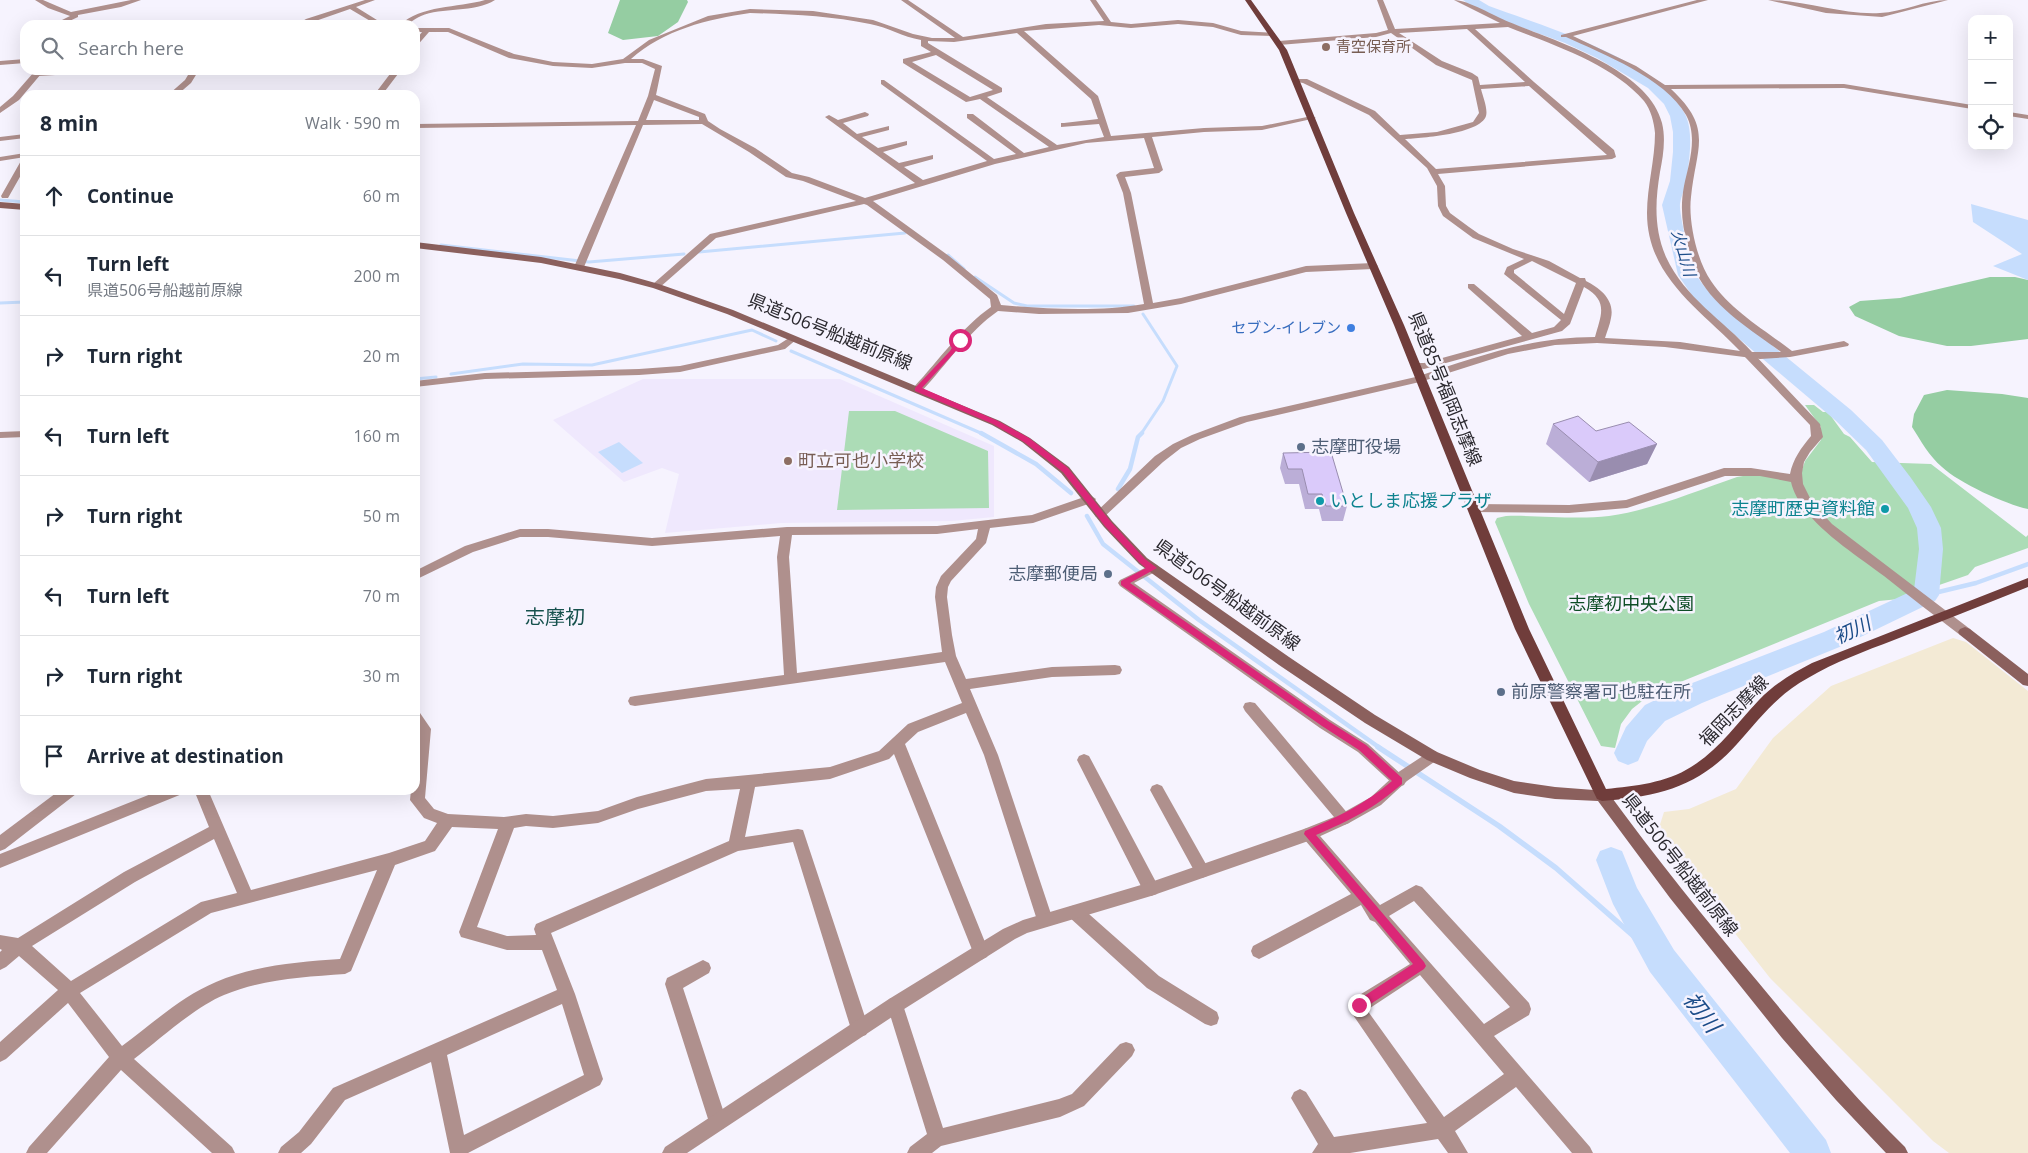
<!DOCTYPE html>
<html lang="en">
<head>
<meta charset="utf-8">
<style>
  body { margin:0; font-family:"Open Sans","Noto Sans JP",sans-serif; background:#f6f6f7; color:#1f2937 }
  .controls { position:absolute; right:15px; top:15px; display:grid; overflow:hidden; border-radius:10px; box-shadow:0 5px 20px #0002 }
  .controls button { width:45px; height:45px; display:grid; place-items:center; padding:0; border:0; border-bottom:1px solid #e0e1e3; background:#fff; color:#1f2937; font:25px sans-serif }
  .stop { position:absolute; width:15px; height:15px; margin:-11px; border:4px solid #db2777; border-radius:50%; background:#fff }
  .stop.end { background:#db2777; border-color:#fff; box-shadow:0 1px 5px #0008 }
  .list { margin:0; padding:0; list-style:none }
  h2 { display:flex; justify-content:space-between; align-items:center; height:65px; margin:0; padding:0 20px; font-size:21px }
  h2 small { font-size:16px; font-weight:400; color:#747a83 }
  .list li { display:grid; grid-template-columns:32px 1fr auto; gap:15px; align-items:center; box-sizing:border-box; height:80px; padding:0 20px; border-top:1px solid #e0e1e3 }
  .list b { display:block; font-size:19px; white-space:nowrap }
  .list p { margin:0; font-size:16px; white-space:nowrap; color:#747a83 }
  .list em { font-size:16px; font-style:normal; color:#747a83 }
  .icon { flex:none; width:28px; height:28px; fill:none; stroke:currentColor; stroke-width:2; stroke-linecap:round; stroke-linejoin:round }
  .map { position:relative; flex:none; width:2028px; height:1153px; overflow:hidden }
  .search { position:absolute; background:#fff; box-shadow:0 5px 20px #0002; left:20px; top:20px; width:400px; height:55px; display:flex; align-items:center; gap:12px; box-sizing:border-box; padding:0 18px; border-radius:15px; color:#747a83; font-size:19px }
  .panel { position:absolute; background:#fff; box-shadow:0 5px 20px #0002; left:20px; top:90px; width:400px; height:705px; border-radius:15px }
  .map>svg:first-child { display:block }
</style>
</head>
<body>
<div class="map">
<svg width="2028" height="1153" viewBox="0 0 2028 1153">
  <rect width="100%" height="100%" fill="#f6f3fe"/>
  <path fill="#f3ead5" d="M1953,638L1966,642L2028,691V1153H1949L1933,1141L1770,978L1657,834L1664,812L1689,809L1736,789L1773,738L1831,686Z"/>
  <path fill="#efe8fd" d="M643,379H840L994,446V517L952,521L781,523L665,533L679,474L662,468L624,482L553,420Z"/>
  <path fill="#acdcb6" d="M1805,405H1814L1823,412H1828L1844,434L1850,437L1872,462L1931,464L2026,537L2028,535V548L1975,567L1968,575L1899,599L1879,601L1651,694L1632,709L1621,724L1615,748L1601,746L1529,604L1495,522L1497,518L1506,516C1540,515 1575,520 1609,516C1652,510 1696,491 1737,477L1749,475H1766L1784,479L1801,473L1805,461L1821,440V427Z
    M849,411H895L988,451L989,508L837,510Z"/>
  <path fill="#95cda2" d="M620,0H687L688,2L678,22L658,36L623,40L608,33Z
    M1990,277H2015L2028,280V339L1971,346H1947L1899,336L1855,316L1849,307L1860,301L1900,298Z
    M1947,390L2002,394L2028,398V509C2005,504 1959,483 1942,467C1929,456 1921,441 1912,427L1914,414L1924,395Z"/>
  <path fill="#c6ddfd" d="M1971,204L2028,220V280L1993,266L2022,254L1973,222Z
    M619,442L643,463L622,473L598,452Z"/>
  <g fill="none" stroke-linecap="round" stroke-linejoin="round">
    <path stroke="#c6ddfd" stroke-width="3" d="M0,200L25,202
      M441,245L589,262L684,254
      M699,252L905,233
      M948,255L964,269
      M975,277L1014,303L1027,306H1134
      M0,303L25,302
      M791,351L983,434
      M451,374L523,364L592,365L752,330L776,341
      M415,379L436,377
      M1141,434L1163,401L1177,366L1143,314"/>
    <path stroke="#c6ddfd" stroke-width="4.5" d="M981,433L1036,464L1071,493
      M1118,489L1130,469L1138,437L1142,433
      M1087,516L1103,544L1199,620L1380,748
      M1926,595L1976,583L2028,564"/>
    <path stroke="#c6ddfd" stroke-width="5.5" d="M1378,747L1499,826L1556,868L1662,961"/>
    <path fill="#c6ddfd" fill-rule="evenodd" d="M1463,0H1479L1489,6C1543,26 1659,60 1685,114C1694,132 1689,159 1687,178C1686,187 1681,195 1680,204C1679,215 1691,263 1696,274C1700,282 1707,289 1712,296L1851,410L1882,440L1911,478L1931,507L1941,528L1943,549L1939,595L1935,601L1842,646L1702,703L1665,721L1647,741L1638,761L1628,765L1618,761L1614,753L1626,727L1645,705L1682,687L1824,632L1914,590L1919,549L1917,528L1908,508L1866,450L1835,420L1698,304L1678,275L1662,205L1670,181L1673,152V132L1670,116L1664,104L1648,88L1597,58L1565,43L1479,12Z
      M1611,847L1622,851L1637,888L1674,950L1826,1140L1831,1153H1790L1650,972L1613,904L1596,860L1600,851Z"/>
    <path fill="#af908d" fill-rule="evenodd" d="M35,0H43L71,12L131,0H141L121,7L78,15V17L61,25H52L70,16L48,8Z
      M365,0H375L356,7L385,25H377L350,9L304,25H296L306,19Z
      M485,0H495C475,13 441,7 421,16C412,20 410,25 400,25C421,5 457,8 485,0Z
      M901,0H908L963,37L1046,24L1104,21L1090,0H1096L1111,22L1131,24L1178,20L1213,23L1241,31L1275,33V35L1273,36L1241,35L1213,27L1178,24L1131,28L1099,25L1024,31L1098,96L1111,136L1204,128L1262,126L1312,116L1316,118L1262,130L1204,132L1152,137L1163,170L1159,173L1125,177L1131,193L1153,303L1181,298L1306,266L1373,263L1378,266L1373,269L1306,272L1181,304L1128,313L1039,314L998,311C969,331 946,365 922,391L918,392L913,389L914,387C939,360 962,327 991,307L990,299L943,260L867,205L864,204L716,238L659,288H653V284L710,234L856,201L803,181L786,177L749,152L702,124L643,125L584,267L579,270L574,267L636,125L415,128V124L638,121L648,96L655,69L642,63H625L592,68L553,66L509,58L448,32H429L415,48V41L422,32H415V28H449L514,54L553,62L592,64L623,59L649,40L708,16L750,9L813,11L873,20L913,34L932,38H955ZM750,13C790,14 830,16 870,24C887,27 903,37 921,40V46L931,52L903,59V63L966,102L980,99L1049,147L1024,153L973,114H967V118L1016,154L994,159L884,80H881V84L987,161L923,180L904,167L933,159V155L899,163L883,152L907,145V141L878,148L862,137L889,130V126L857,134L843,123L868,116L869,114L865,112L838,120L829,115L825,117L915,183L865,198L809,177L792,173L755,148L720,129L708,121L705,114L656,95L662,66L643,59H631C663,30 708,19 750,13ZM1017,33L1091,99L1098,119L1064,123H1061V127L1099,124L1104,137L1057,145L987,97L1002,92V88L928,43V41L954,42ZM936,55L993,90L970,97L912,62ZM654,100L699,117V120H646ZM1144,138L1154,168L1120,172L1116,175L1123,193L1144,304C1099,312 1047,309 1001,305L997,295L949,256L873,201L995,164L1086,143Z
      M1377,0H1383L1395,29L1500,23L1454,0C1468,0 1494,16 1509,22C1555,41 1649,69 1662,123C1666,139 1663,157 1660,172C1655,202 1654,229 1666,257C1685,298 1723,320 1752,352H1781C1753,331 1717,310 1699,278C1694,268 1691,257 1688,246C1682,226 1680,207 1684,186C1689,163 1698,137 1686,115C1665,78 1603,54 1566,37H1561V35L1697,0H1708L1573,36L1636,66L1665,85L1844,84L1972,105V109L1844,88L1671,89C1714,129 1696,147 1691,197C1688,221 1697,261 1711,281C1730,310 1765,330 1792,351L1844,341L1849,344L1848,346L1790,357L1760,359L1665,347L1597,343L1555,345L1508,354L1420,382L1415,379L1416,377C1477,357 1530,337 1595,337C1601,315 1609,301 1584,287L1570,324L1562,331L1424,369L1412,367L1411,365L1412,363H1424L1522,336L1468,288V284H1474L1532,333L1554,327L1561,320L1504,274L1507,267L1524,259L1473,238L1443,216L1438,206L1437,186L1427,168L1369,115L1303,83L1293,81L1297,79H1307L1375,111L1400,135L1437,132L1473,122L1479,113L1472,80L1436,65L1391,33L1376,37L1279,45L1275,43L1279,41L1376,33L1388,30ZM1508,27C1551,44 1613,64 1644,101C1651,110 1654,122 1655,133C1655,160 1647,186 1647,213C1647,277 1701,310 1740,351L1680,342L1605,338C1607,331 1610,325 1611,318C1615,300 1600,288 1586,281L1585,278H1580L1549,261L1513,249L1479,234L1469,227L1450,213L1446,206L1445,186L1438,174L1612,159L1616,157L1614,150L1534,82L1475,29ZM1467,29L1525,82L1480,85L1478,77L1472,73L1442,61L1399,33ZM1529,86L1607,155L1436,169L1405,139C1422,138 1480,134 1486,116C1488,109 1483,97 1481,89ZM1532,261L1576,283L1564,314L1514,273V270Z
      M1768,0C1805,0 1841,15 1880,13C1903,12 1925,0 1948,0L1882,17L1826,13Z
      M25,59V63L0,65V61Z
      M34,70H42L41,72L114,70L110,72L37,76L33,74Z
      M191,70H199L191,83L177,95H168L185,80Z
      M393,70H401L382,95H374Z
      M2009,112L2028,115V119L2009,116Z
      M25,134V138L0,141V137Z
      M25,153V157L0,161V157Z
      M22,159H25V168L8,198H2L1,196Z
      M792,336L797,339L785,349L680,372L639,375L485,379L415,387V381L485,373L639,369L680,366L778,345Z
      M25,431V437L0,438V432Z
      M1090,495L1096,499L1094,502L1033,523L990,528L986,543L951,581L948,587L947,597L952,635L956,656L966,679L1052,667L1115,665L1120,666L1122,670L1120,674L1115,675L1052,677L970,689L998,755L1053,920L1051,925L1045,927L1039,925L1037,920L984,755L966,713L918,732L905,744L989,952L987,957L981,960L975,957L973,952L894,754L889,759L830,779L755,787L745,837L798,829L803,830L869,1029L866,1035L860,1037L854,1035L851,1029L793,842L738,851L551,933L575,994L603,1079L600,1085L468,1153H450L431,1062L345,1100L311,1144L301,1153H278L281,1147L299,1132L333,1088L557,990L542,950H507L461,937L459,932L498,829L452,827L435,851L395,865L351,971L345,974C304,977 263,979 224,995C195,1007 160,1039 134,1059L232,1147L235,1153H212L121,1070L47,1153H26L29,1147L109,1057L68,1003L6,1059L0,1062V1042L58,990L19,956L6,967L0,970V952L2,950L0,949V935L18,938L124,872L209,827L194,790H208L251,890L389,853L425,841L437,823L424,818L410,800L411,790H415L417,730L415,728V712L420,713L431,729L425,798L434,809L448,814L504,817L526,814L553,816L598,811L637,797L706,779L830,767L879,751L908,724L962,703L945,662L635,706L630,705L628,701L630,697L635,696L784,675L777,557L780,536L652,546L548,537H520L473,552L415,580V571L465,546L520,529H548L652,538L787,527L937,526L1032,515ZM978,529L976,539L941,576L936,587L935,597L942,652L797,673L789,557L792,535L937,534ZM740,789L729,841L536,924L534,929L536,935L507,936L477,927L514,828L526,826L553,828L598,823L638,809L706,791ZM214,839L237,893L201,902L71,981L32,946L135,882ZM377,870L340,959C298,962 255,965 216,982C182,996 152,1024 122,1046L80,993L211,913ZM562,1004L584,1075L464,1135L447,1055Z
      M1153,564L1157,565L1159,568L1157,571L1134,583L1330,720L1368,744L1404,777L1406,781L1404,785L1399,787L1394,785L1358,752L1320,728L1120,586L1118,583L1120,580Z
      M1250,702L1255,703L1349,815L1351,819L1349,823L1344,825L1339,823L1245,711L1243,707L1245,703Z
      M1084,754L1089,756L1157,884L1159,889L1157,894L1151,896L1145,894L1077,760L1079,756Z
      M1157,784L1162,786L1207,866L1210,871L1207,876L1202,878L1197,876L1150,790L1152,786Z
      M60,790H78L76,794L5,849L0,851V835Z
      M161,790H184L182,794L0,868V854Z
      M1309,828L1314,829L1380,905L1416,885L1422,887L1529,1003L1531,1009L1529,1015L1494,1036L1590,1147L1593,1153H1572L1516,1087L1455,1131L1468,1153H1448L1438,1139L1350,1153H1312L1318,1144L1291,1098L1294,1092L1300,1089L1306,1092L1334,1137L1427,1123L1351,1012L1353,999L1410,964L1375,922L1370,920L1361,905L1265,956L1259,959L1253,956L1251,951L1253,946L1351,894L1304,839L1301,834L1304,829ZM1414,901L1510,1007L1484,1024L1389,916ZM1420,975L1504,1074L1444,1117L1367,1010Z
      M1075,905L1081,907L1159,976L1217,1012L1219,1018L1217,1024L1211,1026L1205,1024L1147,988L1069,917L1067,912L1069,907Z
      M703,960L709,963L711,968L709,973L683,988L727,1122L724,1128L718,1131L712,1128L709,1122L665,984L667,978Z
      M895,997L901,999L903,1005L943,1128L1059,1099L1072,1094L1120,1044L1126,1042L1132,1044L1135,1050L1132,1056L1084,1106L1060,1117L941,1146L932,1153H907L910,1147L927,1134L887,1005L889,999Z"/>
    <path fill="#af908d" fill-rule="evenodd" d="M34,72L41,74L19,100L0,113V107L13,96Z
      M1749,352L1753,353L1820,424L1823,437L1810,452L1804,462L1802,473L1803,484L1812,502L1832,524L1970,629L1972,632L1970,635H1960C1935,616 1909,596 1884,576C1854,553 1800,521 1791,482L1760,476H1725L1627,508L1569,513L1473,512L1467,508L1473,504L1569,505L1626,500L1724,468H1751L1790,474C1793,459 1801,448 1811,436L1810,425L1745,357L1744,355Z
      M1420,376L1425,379L1424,381L1247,422L1200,439L1181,448L1163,462L1104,517H1096L1094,514L1155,456L1173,444L1192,435L1240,417Z
      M1432,750L1437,752L1439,756L1437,760L1407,781L1381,805L1349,823L1314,839L1151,896L1027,933L1015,939L901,1011L687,1153H662L665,1147L889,999L1003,929L1023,920L1151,882L1304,829L1339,815L1371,797L1397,773Z"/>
    <path fill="#8b605d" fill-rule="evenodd" d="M0,202L25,204V210L0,208Z
      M415,242L541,257L620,273L659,284L733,310L1000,421L1030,438L1069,467L1112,521L1147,558L1289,657L1375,715L1437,752L1480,770L1514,781L1555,787L1607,791C1655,857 1706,920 1758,982C1805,1039 1852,1095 1905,1147L1908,1153H1886L1836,1100L1782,1038L1670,898L1598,801L1555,799L1514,793L1470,778L1427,760L1365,723L1279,665L1139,564L1104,527L1061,473L1022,442L992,425L727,314L653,288L619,279L541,263L415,248Z
      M1965,627L1970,629L2028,674V686L2023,685L1960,635L1958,632L1960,629Z"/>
    <path fill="#703d3b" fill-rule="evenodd" d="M1245,0H1251L1287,50L1354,213L1404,325L1529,629L1606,789C1635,786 1666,783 1691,767C1719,750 1737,723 1759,700C1774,684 1793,673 1812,663L2028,578V587C1984,605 1939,622 1894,640C1865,651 1835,662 1808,678C1778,694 1759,719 1737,744C1699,787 1657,797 1602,801L1597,799L1515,629L1394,325L1346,213L1279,50Z"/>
  </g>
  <path fill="#bbaed7" d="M1553,424L1596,431L1657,444L1647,464L1589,482L1546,444Z
    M1283,453L1347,506L1343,521H1322L1319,509H1305L1299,484H1285L1280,468Z"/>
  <path fill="#998daf" d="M1657,444L1647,464L1589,482L1598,462Z"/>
  <path fill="#dacafa" stroke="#998daf" d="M1578,416L1596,431L1629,422L1657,444L1598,462L1553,424Z
    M1331,452L1347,506H1326L1322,494H1308L1302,469H1288L1283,453Z"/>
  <path fill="#db2777" d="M958,338L964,340L954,353L922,388L998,421L1029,438L1068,468L1111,522L1145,559L1157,568L1130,583L1328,721L1366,745L1402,778V784C1373,809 1351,820 1316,835L1424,962L1426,966L1424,969L1363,1009L1359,1011L1355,1009L1353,1005L1355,1002L1413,964L1304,834L1305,831C1338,817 1365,804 1392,781L1359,750L1322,726L1121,585V581L1146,568L1140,563L1105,526L1063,472L1024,442L993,424L915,391V388L950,351Z"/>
  <g fill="#8d6e63" stroke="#f6f3fe" stroke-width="2">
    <circle cx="1326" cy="47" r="5"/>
    <circle cx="788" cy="461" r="5"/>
  </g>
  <circle fill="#3f7fe0" stroke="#f6f3fe" stroke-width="2" cx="1351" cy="328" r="5"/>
  <g fill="#5c6f8a" stroke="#f6f3fe" stroke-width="2">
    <circle cx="1301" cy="447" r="5"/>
    <circle cx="1108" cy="574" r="5"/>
    <circle cx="1501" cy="692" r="5"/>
  </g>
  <g fill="#0f9aa8" stroke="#f6f3fe" stroke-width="2">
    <circle cx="1320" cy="501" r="5"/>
    <circle cx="1885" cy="509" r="5"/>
  </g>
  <g text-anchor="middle" stroke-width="5" stroke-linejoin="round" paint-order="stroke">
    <g font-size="15" fill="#785e54" stroke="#f6f3fe" text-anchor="start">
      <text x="1336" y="52">青空保育所</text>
    </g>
    <g font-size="15" fill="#366cbe" stroke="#f6f3fe" text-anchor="end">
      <text x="1341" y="333">セブン-イレブン</text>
    </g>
    <g font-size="16" font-style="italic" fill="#1b4c89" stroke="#f6f3fe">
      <text transform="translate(1684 253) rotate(74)" y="6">火山川</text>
    </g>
    <g font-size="18" fill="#2b292f" stroke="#f6f3fe">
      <text transform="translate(830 332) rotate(22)" y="6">県道506号船越前原線</text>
      <text transform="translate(1445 389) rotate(68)" y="6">県道85号福岡志摩線</text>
      <text transform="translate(1227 595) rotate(36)" y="6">県道506号船越前原線</text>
      <text transform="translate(1734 711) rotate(-46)" y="6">福岡志摩線</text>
      <text transform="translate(1680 865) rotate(52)" y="6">県道506号船越前原線</text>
    </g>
    <g font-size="18" fill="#4e5e75" stroke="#f6f3fe" text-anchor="start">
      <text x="1311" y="453">志摩町役場</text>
      <text x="1098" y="580" text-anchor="end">志摩郵便局</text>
      <text x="1511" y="698">前原警察署可也駐在所</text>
    </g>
    <g font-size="18" fill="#785e54" stroke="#f6f3fe" text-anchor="start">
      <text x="798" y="467">町立可也小学校</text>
    </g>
    <g font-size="18" fill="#0d838f" stroke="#f6f3fe" text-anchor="start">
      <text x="1330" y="507">いとしま応援プラザ</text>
      <text x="1875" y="515" text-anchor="end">志摩町歴史資料館</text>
    </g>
    <g font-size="18" fill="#0d4d25" stroke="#f6f3fe">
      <text x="1631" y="610">志摩初中央公園</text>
    </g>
    <g font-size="19" font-style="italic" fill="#1b4c89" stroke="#f6f3fe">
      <text transform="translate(1852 630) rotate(-25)" y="7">初川</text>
    </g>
    <g font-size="20" fill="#16514d" stroke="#f6f3fe">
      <text x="555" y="624">志摩初</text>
    </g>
    <g font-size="22" font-style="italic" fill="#1b4c89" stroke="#f6f3fe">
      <text transform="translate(1702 1012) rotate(52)" y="8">初川</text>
    </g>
  </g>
</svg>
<div class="controls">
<button>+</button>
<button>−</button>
<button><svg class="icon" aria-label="locate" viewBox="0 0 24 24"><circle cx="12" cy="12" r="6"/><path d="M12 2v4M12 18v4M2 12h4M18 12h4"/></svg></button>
</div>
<div class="stop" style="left:960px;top:340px"></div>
<div class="stop end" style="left:1359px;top:1005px"></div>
<div class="search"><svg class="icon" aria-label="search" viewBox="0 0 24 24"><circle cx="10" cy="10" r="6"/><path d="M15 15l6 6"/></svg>Search here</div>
<section class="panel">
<h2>8 min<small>Walk · 590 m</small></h2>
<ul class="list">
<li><svg class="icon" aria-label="ahead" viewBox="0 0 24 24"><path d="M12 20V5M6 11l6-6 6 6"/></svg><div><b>Continue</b></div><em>60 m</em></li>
<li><svg class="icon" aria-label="left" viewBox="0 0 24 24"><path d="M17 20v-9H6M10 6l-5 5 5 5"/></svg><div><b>Turn left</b><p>県道506号船越前原線</p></div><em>200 m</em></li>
<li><svg class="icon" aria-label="right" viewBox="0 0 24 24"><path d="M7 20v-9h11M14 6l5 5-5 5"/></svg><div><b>Turn right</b></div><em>20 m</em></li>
<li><svg class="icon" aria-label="left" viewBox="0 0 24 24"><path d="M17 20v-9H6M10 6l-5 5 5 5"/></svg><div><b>Turn left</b></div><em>160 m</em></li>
<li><svg class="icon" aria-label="right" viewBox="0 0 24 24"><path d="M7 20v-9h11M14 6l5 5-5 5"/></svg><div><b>Turn right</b></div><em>50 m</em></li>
<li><svg class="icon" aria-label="left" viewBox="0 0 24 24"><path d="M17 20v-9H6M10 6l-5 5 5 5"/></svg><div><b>Turn left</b></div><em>70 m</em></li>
<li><svg class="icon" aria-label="right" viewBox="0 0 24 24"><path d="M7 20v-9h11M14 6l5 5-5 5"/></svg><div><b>Turn right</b></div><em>30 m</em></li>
<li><svg class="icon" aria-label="arrive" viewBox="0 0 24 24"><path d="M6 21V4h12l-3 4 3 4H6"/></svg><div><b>Arrive at destination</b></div></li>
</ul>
</section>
</div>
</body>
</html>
